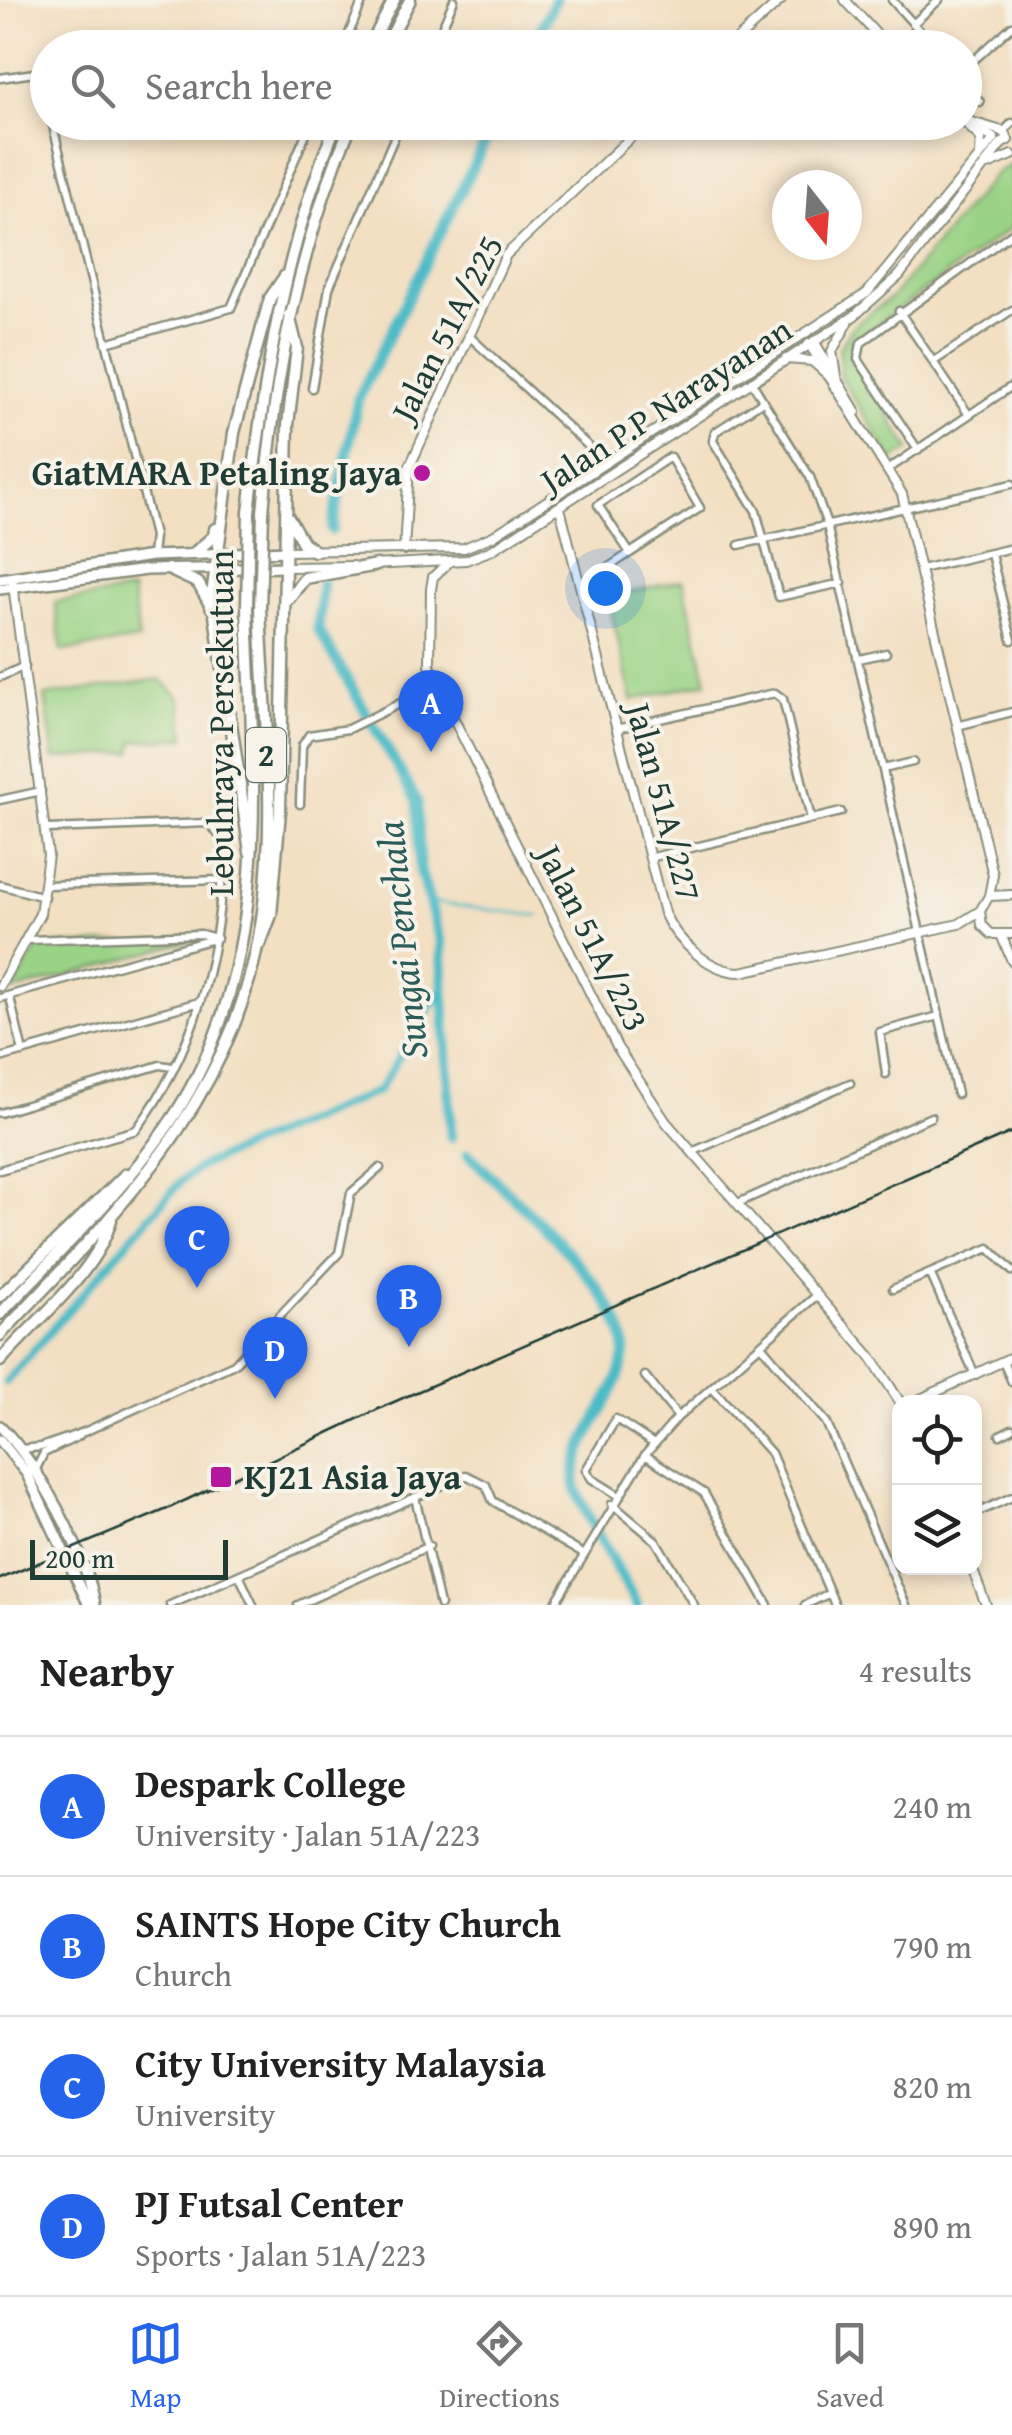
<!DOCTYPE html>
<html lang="en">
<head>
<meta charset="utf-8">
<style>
  body { margin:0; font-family:"Gentium Book Plus",serif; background:#f2f2f2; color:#222 }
  .controls { position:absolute; right:30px; bottom:30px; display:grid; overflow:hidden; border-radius:20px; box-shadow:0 5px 15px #0003 }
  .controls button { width:90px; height:90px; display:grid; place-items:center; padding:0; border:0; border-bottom:2px solid #e0e0e0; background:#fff; color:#222; font:50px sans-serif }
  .compass { position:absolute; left:772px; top:170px; width:90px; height:90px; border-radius:50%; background:#fff; box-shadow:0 5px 15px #0003; rotate:163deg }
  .scale { position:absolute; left:30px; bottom:25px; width:198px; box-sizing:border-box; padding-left:10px; border:5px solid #1f3d34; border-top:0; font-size:28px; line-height:35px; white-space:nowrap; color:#1f3d34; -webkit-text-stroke:8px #f7f3e8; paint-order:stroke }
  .you { position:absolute; left:605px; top:588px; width:35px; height:35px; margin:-25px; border:8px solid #fff; border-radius:50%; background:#1a73e8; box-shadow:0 0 0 15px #1a73e833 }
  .badge { display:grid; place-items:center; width:65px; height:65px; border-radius:50%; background:#2563eb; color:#fff; font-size:32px; font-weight:700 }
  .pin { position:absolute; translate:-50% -82px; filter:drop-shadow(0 2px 5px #0008) }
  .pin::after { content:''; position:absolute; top:52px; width:35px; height:30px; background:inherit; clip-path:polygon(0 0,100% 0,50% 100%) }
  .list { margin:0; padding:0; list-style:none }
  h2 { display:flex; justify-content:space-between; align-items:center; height:130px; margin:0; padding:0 40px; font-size:42px }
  h2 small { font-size:32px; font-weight:400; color:#767676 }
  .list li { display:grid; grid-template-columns:65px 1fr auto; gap:30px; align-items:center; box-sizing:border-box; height:140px; padding:0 40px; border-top:2px solid #e0e0e0 }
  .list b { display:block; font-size:38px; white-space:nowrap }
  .list p { margin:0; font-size:32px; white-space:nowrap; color:#767676 }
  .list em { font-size:32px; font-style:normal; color:#767676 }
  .icon { flex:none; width:55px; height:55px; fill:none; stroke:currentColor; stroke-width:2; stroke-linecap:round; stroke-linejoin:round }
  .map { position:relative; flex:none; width:1012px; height:1605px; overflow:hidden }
  .search { position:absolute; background:#fff; box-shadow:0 5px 15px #0003; left:30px; right:30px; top:30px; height:110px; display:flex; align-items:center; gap:25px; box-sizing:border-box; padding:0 35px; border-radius:55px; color:#767676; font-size:38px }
  .sheet { height:690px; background:#fff }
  nav { display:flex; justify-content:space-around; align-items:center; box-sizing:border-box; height:140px; border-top:2px solid #e0e0e0; background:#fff; font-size:28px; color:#767676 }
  nav a { display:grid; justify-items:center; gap:5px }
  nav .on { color:#2563eb }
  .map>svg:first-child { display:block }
</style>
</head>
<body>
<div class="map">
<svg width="1012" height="1605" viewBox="0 0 1012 1605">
  <rect width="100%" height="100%" fill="#f7f3e8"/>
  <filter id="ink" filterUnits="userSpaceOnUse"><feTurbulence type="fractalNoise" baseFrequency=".01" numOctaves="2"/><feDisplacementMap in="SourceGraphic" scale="20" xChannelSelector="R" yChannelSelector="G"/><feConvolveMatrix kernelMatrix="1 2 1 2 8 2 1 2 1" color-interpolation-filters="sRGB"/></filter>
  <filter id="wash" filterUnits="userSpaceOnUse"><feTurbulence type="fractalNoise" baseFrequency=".0048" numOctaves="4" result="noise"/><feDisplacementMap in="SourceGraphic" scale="40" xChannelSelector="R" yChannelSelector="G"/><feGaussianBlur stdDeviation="2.25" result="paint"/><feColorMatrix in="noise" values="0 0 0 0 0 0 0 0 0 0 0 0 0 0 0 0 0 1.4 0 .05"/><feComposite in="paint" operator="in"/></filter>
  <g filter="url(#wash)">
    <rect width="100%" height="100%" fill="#f3dfc2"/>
    <path fill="#9bd386" stroke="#5d885d" stroke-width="2.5" d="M1012,164V227L853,342L851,357L910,449L893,460L840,377L839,348L854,325L892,297L996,173Z
      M683,580L707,682L632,700L608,597Z
      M132,591L139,640L62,651L55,602Z
      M160,679L181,699L185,738L134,741L132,752L54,759L45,696Z
      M193,940L11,992L39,946Z"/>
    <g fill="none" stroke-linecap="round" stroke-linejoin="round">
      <path stroke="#4dbbc7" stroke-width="2.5" d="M426,902L539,916"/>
      <path stroke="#4dbbc7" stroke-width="8" d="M6,1382L182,1180L203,1165L378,1091L443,987"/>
      <path stroke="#4dbbc7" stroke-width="11" d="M532,48L555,0
        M332,530L358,399L495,122
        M322,583L318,629L417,801L420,870L441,943L451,1137
        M468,1154C510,1195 613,1284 624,1340C632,1385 574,1433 575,1482C576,1502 625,1582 637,1605"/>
    </g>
  </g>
  <g filter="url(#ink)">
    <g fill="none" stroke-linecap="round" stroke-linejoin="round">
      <defs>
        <path id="minor" d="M892,0L935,48
          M914,23L939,0
          M343,48L363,0
          M433,48L454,0
          M964,69L1012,26
          M40,72L48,105
          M0,78L48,71
          M964,85L980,102
          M52,122L154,536L152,556
          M1004,131L1012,123
          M899,311L969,415
          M468,335L597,454L602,466
          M106,343L231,308L311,122
          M933,362L1012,310
          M751,381L810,477L827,525L957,1094
          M312,388L329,288L401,122
          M763,401L715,432L713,441L756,511L779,597L842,583
          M918,450L858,359L861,343L1012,233
          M670,457L700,508L630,553L598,505Z
          M890,468L1012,386
          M739,545L1012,484
          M991,554L1012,640
          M921,569L1012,548
          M580,586L630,553
          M859,659L886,653
          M0,677L25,666
          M957,726L1012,712
          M616,729L775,693L783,699L811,819
          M883,769L913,762
          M0,800L41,791
          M300,804L302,746L309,735L348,729L437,685
          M653,857L841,812
          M0,885L44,897
          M46,885L222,880
          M28,940L201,934L216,938
          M0,998L217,938
          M10,998L23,1052
          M0,1058L199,1002
          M886,1074L880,1032L939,1016
          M0,1113L160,1065L173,1067
          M692,1152L850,1083
          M0,1170L136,1130C198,1048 225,940 222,839L209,823L48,829
          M738,1203L931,1117
          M931,1275L975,1375
          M893,1289L989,1248L1012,1271
          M761,1345L826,1422L906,1605
          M1003,1362L1012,1382
          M645,1376L678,1417
          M712,1388L771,1453L835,1605
          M1000,1435L1012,1429
          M21,1449L41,1447L84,1432L234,1364L339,1253L351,1193L380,1168
          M645,1455L704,1493L768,1605
          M36,1469L44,1453L79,1436
          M618,1495L592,1479L586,1470L616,1419L654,1444
          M415,1497L440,1605
          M612,1504L656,1541L694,1605
          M974,1514L1012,1497
          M239,1575L253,1605
          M170,1605L466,1475L486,1485L493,1501L583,1554
          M298,1605L429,1546
          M554,1605L645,1455L678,1417L816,1296
          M805,1605L830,1593"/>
        <path id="tertiary" d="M845,0L889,48
          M728,48L781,0
          M965,120L1005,132L1008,140L1001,144
          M971,127L994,138
          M814,341L856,412
          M809,344L902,494L993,875L989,896
          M560,508L664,913C676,940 709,972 741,972L959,924L980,911
          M404,550L409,468L506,255L647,122
          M449,562L433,577L431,589L430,664L434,679L617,1047L666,1122L871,1357L900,1402
          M1012,895L989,896L980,911L982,925L991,934H1012
          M1002,937L1012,961
          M0,986L40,914L48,855L12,577
          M914,1402L1012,1357
          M972,1568L986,1605"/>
        <path id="secondary" d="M968,126L981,138L980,153
          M988,165L1012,155
          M786,359L812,361L830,377
          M836,376L832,351L848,323
          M287,551L464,548L493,536L867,293L994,139
          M372,565L466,560L492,550L854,316L899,276L1001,144
          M287,567L353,566"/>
        <path id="primary" d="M0,579L152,556L287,551
          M0,589L147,570L287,567
          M0,1426C36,1461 87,1555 95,1605
          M0,1440L27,1474L89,1605"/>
        <path id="trunk" d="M369,48L394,0
          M385,48L410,0
          M249,512C264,377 284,249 337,122
          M263,513C274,378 298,248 352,122
          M288,517L303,543L315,551
          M194,553L214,536L215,529
          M168,569L198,583L212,608
          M289,598L305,578L377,565
          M250,852L212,595L234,433L270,298L285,276
          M260,944L271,915L280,811L288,425L297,348L289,315
          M0,1296L126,1174
          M0,1314C61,1250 127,1188 176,1113C274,960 253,781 247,608
          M0,1335C123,1206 242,1092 264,904C276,807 264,706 260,608
          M0,1361C36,1319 96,1274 111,1220"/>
      </defs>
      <use href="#minor" stroke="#898e7b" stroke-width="11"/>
      <use href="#tertiary" stroke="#898e7b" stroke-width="12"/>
      <use href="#secondary" stroke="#898e7b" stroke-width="12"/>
      <use href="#primary" stroke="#898e7b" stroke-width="14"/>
      <use href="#trunk" stroke="#898e7b" stroke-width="15"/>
      <use href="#minor" stroke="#fff" stroke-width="6"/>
      <use href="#tertiary" stroke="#fff" stroke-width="8"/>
      <use href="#secondary" stroke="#fff" stroke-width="8"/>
      <use href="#primary" stroke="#fff" stroke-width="9"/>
      <use href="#trunk" stroke="#fff" stroke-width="10"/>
      <path stroke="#1f3d34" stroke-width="2.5" d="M0,1579L165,1510L387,1405L1012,1132"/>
      <defs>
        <path id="trunk-bridge" d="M247,608L249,512
          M260,608L263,513"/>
      </defs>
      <use href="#trunk-bridge" stroke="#898e7b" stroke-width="15" stroke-linecap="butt"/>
      <use href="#trunk-bridge" stroke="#fff" stroke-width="10"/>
    </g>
  </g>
  <g fill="#b5179e" stroke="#f7f3e8" stroke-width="4">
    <circle cx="422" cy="473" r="10"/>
    <rect x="209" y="1465" width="24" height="24" rx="5"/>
  </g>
  <g text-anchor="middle" stroke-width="8" stroke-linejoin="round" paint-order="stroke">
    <rect fill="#f7f3e8" stroke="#60746a" stroke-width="2.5" x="246" y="728" width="40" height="54" rx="8"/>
    <g font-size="32" font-weight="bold" fill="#1f3d34">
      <text x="266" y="766">2</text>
    </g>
    <g font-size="35" fill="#1f3d34" stroke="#f7f3e8">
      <text transform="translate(447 328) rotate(-63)" y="12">Jalan 51A/225</text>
      <text transform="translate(666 405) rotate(-33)" y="12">Jalan P.P Narayanan</text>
      <text transform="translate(221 723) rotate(-90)" y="12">Lebuhraya Persekutuan</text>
      <text transform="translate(664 802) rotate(75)" y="12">Jalan 51A/227</text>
      <text transform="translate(593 938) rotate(63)" y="12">Jalan 51A/223</text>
    </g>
    <g font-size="35" font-weight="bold" fill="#1f3d34" stroke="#f7f3e8" text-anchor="end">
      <text x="402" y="485">GiatMARA Petaling Jaya</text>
      <text x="244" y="1489" text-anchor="start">KJ21 Asia Jaya</text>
    </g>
    <g font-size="38" font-style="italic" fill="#2a5c59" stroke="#f7f3e8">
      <text transform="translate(402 940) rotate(-96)" y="13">Sungai Penchala</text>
    </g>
  </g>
</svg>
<div class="controls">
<button><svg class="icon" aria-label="locate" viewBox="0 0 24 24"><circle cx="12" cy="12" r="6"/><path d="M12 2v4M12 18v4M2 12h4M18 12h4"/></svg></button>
<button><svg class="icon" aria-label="layers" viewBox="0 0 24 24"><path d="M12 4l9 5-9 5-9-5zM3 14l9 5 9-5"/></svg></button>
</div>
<svg class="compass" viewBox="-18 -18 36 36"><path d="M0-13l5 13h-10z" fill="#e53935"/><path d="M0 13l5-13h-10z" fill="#767676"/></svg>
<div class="scale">200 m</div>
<div class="you"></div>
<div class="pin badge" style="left:431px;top:752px">A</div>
<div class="pin badge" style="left:409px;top:1347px">B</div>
<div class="pin badge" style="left:197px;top:1288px">C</div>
<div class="pin badge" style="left:275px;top:1399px">D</div>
<div class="search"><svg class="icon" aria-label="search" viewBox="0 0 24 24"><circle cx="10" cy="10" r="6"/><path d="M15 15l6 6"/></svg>Search here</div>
</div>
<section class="sheet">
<h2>Nearby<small>4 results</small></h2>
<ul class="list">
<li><span class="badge">A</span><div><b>Despark College</b><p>University · Jalan 51A/223</p></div><em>240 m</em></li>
<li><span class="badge">B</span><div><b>SAINTS Hope City Church</b><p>Church</p></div><em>790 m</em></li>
<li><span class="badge">C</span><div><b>City University Malaysia</b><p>University</p></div><em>820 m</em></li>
<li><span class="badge">D</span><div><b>PJ Futsal Center</b><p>Sports · Jalan 51A/223</p></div><em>890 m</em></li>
</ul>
</section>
<nav>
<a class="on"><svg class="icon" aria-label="map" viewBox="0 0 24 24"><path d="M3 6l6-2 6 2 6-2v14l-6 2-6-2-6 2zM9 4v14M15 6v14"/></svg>Map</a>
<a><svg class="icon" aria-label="directions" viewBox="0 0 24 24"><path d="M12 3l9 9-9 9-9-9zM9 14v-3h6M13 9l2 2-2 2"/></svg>Directions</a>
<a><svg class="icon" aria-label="saved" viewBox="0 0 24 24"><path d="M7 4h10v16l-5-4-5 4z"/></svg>Saved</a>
</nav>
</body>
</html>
